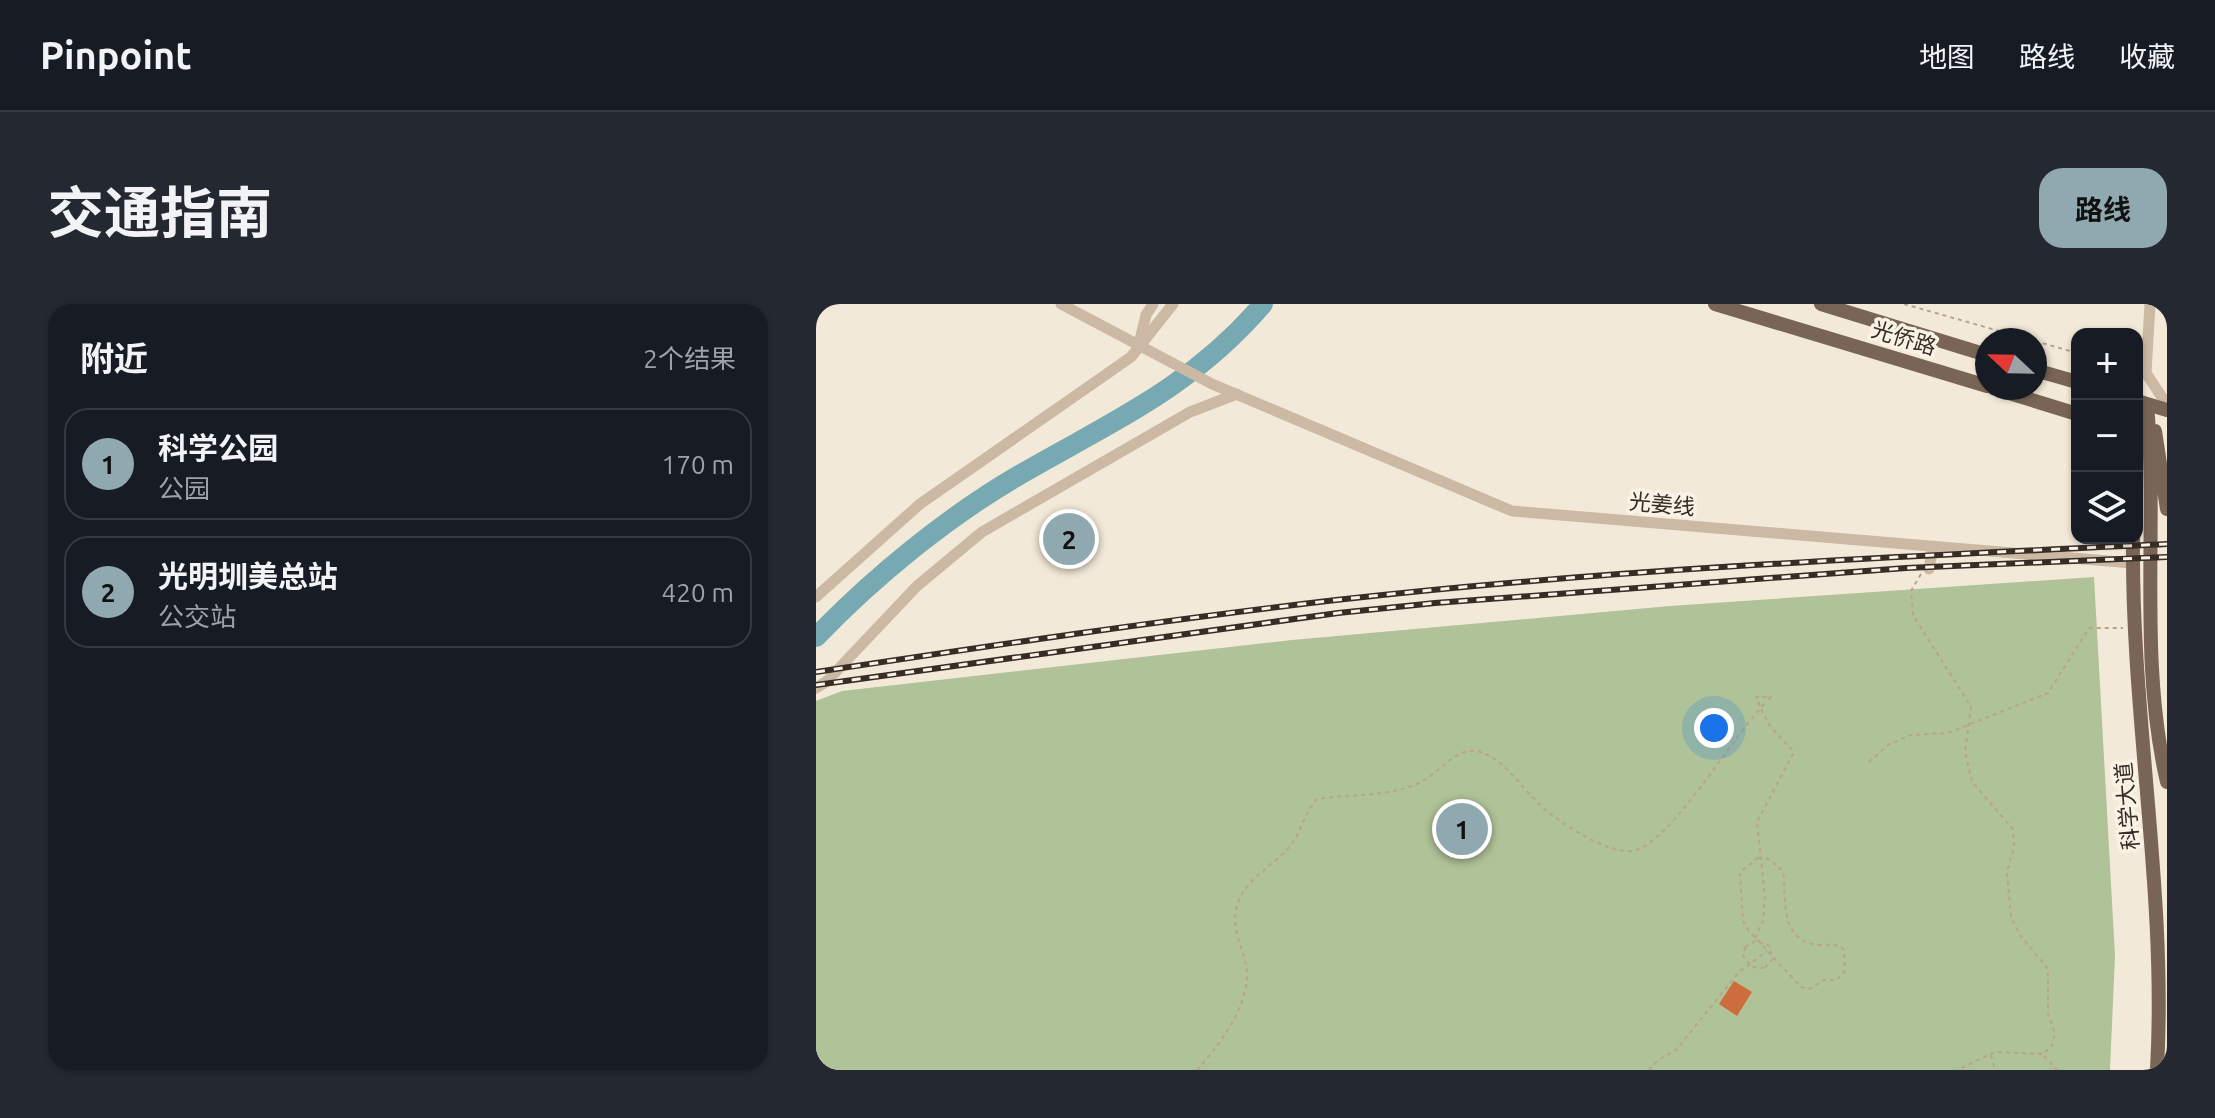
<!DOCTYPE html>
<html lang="zh">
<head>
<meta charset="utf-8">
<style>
  body { margin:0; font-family:Ubuntu,"Noto Sans SC",sans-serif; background:#242831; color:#f1f3f6 }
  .controls { position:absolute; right:24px; top:24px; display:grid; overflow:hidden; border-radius:16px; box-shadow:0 2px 6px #0004 }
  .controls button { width:72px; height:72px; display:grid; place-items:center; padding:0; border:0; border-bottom:2px solid #363941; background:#171b24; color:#f1f3f6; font:40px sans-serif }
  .compass { position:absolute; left:1159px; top:24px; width:72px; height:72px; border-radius:50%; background:#171b24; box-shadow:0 2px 6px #0004; rotate:292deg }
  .you { position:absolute; left:898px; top:424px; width:28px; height:28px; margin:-20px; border:6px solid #fff; border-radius:50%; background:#1a73e8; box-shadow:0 0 0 12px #1a73e833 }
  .badge { display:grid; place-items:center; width:52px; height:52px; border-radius:50%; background:#90a9b0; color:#111; font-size:26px; font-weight:700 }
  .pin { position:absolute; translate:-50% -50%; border:4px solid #fff; box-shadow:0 2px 8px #0006 }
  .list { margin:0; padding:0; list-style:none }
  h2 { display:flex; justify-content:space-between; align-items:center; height:104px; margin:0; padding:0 32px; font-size:34px }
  h2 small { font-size:26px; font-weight:400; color:#9ea1a6 }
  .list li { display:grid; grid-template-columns:52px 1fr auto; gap:24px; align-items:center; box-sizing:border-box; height:112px; margin:0 16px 16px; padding:0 16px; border:2px solid #363941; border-radius:24px }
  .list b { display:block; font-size:30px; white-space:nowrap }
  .list p { margin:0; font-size:26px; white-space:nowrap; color:#9ea1a6 }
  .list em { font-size:26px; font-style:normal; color:#9ea1a6 }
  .icon { flex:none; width:44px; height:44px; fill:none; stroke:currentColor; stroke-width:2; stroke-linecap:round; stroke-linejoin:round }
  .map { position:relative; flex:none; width:1351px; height:766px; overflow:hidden; border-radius:24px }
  header { display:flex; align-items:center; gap:48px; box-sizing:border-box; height:112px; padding:0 40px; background:#171b24; border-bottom:2px solid #363941 }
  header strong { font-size:38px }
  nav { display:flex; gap:44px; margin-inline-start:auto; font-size:28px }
  .intro { display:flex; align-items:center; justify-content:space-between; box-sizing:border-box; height:192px; padding:0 48px }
  h1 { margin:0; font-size:56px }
  .button { padding:20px 36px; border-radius:24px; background:#90a9b0; color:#111; font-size:28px; font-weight:700 }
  main { display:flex; gap:48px; padding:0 48px }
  aside { flex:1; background:#171b24; border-radius:24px; box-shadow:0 2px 6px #0004 }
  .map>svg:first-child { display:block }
</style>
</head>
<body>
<header>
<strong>Pinpoint</strong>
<nav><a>地图</a><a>路线</a><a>收藏</a></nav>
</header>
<div class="intro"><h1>交通指南</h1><a class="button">路线</a></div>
<main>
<aside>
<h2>附近<small>2个结果</small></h2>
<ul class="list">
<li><span class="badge">1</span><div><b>科学公园</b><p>公园</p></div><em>170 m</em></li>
<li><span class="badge">2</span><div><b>光明圳美总站</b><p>公交站</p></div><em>420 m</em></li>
</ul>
</aside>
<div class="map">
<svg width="1351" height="766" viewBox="0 0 1351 766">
  <rect width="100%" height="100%" fill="#f3e9d8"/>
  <path fill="#b0c298" d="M1278,273L1299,652L1294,766H0V397L26,387L476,336L854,302Z"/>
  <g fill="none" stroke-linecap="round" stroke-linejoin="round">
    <path stroke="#76a9b1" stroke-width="20" d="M0,333C59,272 131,213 205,170C297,117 376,83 447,0"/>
  </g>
  <path fill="#cd6d3c" d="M918,677L936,688L921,712L903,700Z"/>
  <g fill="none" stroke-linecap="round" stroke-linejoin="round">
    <path stroke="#b7a48e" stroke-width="2" stroke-dasharray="4 4" stroke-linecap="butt" d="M1088,0L1215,36
      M1219,37L1261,49
      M1105,270L1095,287L1097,311L1155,403L1149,448L1156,478L1197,525L1198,543L1191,568L1195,613L1204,631L1232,665V710L1239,729L1236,741L1227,750L1179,748L1141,766
      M1053,458L1072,441L1094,431L1132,429L1232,389L1273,324H1307
      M939,634L947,617L949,593L941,518L978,448L954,422L947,409
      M929,643L927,652L936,663L948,664
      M1175,751L1179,766
      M1228,752L1241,766
      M381,766C402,743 433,702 431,668C429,645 414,627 421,602C429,574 457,563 474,542C486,527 488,509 501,495C534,490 573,493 603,479C621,471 639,444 660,447C685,451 706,484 724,501C741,517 796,554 820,546C858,534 918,430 951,397
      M833,766L842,756L860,746L923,668L951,647"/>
    <path stroke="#cbb9a4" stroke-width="11" d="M245,0L396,80L696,207L1316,259
      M1334,0L1330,69L1351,101
      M323,40L330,11L337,0
      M1113,265L1117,242
      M0,293L104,200L315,53L357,0
      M0,384L11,377L101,282L166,228L374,108L421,90"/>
    <path stroke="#796556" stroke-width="14" d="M899,0L1171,82
      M1005,0L1171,51
      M1219,66L1261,78
      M1177,84L1261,110
      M1321,97L1351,106
      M1331,100C1342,226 1322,352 1351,478
      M1339,127L1351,205
      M1317,234C1315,412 1351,588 1341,766"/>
    <defs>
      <path id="rail" d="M0,368C173,342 347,316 520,296C796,265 1074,253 1351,240
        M0,381L522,309L619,299L1090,264L1351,253"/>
    </defs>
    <use href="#rail" stroke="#362d26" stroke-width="6"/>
    <use href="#rail" stroke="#faf2e5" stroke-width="3" stroke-dasharray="9" stroke-linecap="butt"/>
    <path stroke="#b7a48e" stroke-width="2" stroke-dasharray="4 4" stroke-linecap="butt" d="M947,409L940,393H955L951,397
      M942,554L953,555L967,567C971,595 962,639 1005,641C1014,641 1021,639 1028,646L1029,666L1021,676H1008L994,685L985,683L932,626L927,617L924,568Z
      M929,643L939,637L954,642L956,656L948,664"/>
  </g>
  <g text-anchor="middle" stroke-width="7" stroke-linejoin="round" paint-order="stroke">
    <g font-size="22" fill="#362d26" stroke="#faf2e5">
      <text transform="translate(1088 34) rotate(17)" y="8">光侨路</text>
      <text transform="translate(846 200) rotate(5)" y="8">光姜线</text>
      <text transform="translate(1311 502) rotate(-95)" y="8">科学大道</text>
    </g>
  </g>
</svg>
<div class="controls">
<button>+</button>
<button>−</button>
<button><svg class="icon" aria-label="layers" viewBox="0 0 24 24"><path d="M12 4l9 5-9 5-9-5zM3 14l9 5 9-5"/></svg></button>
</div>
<svg class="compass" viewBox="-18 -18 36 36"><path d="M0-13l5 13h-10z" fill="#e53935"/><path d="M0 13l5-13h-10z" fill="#9ea1a6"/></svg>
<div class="you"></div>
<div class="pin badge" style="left:646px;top:525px">1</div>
<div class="pin badge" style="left:253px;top:235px">2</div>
</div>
</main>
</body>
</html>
